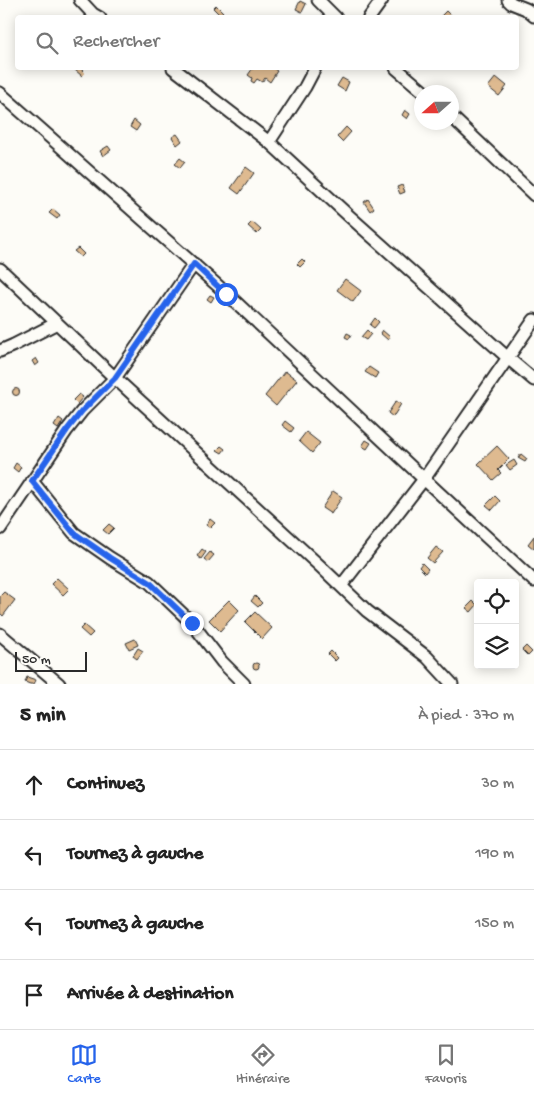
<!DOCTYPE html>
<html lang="fr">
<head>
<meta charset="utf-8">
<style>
  body { margin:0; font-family:"Gochi Hand",sans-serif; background:#f6f6f6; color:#222 }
  .controls { position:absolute; right:15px; bottom:15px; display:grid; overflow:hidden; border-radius:5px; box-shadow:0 2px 12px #0003 }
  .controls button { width:45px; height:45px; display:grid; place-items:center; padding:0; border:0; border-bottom:1px solid #e0e0e0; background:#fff; color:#222; font:25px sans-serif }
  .compass { position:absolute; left:414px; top:85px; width:45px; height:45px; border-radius:50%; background:#fff; box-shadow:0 2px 12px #0003; rotate:249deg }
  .scale { position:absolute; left:15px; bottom:12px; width:72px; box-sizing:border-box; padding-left:5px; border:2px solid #2b2b2b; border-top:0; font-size:14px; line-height:18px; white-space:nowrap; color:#2b2b2b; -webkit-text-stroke:4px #fdfcf7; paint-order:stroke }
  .stop { position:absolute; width:15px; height:15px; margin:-11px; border:4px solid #2563eb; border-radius:50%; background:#fff }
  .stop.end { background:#2563eb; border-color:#fff; box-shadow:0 1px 5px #0008 }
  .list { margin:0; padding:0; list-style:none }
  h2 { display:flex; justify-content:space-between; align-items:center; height:65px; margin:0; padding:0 20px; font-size:21px }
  h2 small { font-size:16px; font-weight:400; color:#767676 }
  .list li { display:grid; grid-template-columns:32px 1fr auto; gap:15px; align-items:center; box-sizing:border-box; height:70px; padding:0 20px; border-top:1px solid #e0e0e0 }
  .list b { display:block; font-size:19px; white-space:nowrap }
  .list em { font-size:16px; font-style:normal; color:#767676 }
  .icon { flex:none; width:28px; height:28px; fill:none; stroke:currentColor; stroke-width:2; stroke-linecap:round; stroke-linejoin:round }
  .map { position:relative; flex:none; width:534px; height:684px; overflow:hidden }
  .search { position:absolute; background:#fff; box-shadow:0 2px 12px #0003; left:15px; right:15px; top:15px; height:55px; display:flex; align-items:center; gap:12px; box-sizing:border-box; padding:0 18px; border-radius:5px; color:#767676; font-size:19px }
  .sheet { height:345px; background:#fff }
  nav { display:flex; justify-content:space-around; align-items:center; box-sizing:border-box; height:70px; border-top:1px solid #e0e0e0; background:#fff; font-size:14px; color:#767676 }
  nav a { display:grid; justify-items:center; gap:2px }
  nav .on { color:#2563eb }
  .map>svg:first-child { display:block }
</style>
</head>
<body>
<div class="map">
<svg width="534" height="684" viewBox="0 0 534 684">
  <rect width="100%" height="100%" fill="#fdfcf7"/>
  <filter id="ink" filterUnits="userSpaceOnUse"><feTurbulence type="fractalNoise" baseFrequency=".02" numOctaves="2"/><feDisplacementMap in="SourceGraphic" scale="10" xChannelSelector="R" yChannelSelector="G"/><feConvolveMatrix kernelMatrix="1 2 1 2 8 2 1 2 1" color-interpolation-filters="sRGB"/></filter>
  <g filter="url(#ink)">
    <path fill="#deba90" stroke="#2b2b2b" d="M300,1L306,4L302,12L296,9Z
      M216,5L223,12L220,15L213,8Z
      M446,11L453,18H443L441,16Z
      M77,68H80L85,73L82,76L75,70Z
      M253,68H273L277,71L270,82L265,78L262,82L257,79L254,83L251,81L252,78L248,75Z
      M496,77L507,86L499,96L488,87Z
      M342,78L349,82L345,91L337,86Z
      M405,110L410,114L407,119L402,115Z
      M134,120L140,125L136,131L130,127Z
      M346,127L351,132L342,142L337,137Z
      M177,134L182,141L177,145L172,137Z
      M108,146L111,150L103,156L100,151Z
      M180,158L185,162L180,168L175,164Z
      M246,167L254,173L239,194L231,188Z
      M402,185L405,192L400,194L397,187Z
      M368,199L374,208L370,211L364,202Z
      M53,209L60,215L57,219L49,213Z
      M252,222L261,230L257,234L248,226Z
      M78,248L84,254L81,257L74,251Z
      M302,259L305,262L300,267L297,264Z
      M345,279L361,291L353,302L337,290Z
      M210,295L214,297L211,302L207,299Z
      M375,318L379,322L374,328L370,325Z
      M367,330L371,334L366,340L361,337Z
      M382,330L390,337L388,340L380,333Z
      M347,333L351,335L349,339L345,337Z
      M36,358L39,363L35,366L32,361Z
      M369,367L378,373L375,378L365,372Z
      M285,371L297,380L276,406L265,396Z
      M12.5 392a3.5 3.5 0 1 1 7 0a3.5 3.5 0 1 1-7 0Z
      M79,394L83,397L77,404L73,400Z
      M396,401L401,404L393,417L388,413Z
      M59,418L63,421L58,429L54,426Z
      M285,421L294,428L291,432L282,425Z
      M306,432L320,443L312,453L299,441Z
      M366,440L371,443L367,449L362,446Z
      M221,446L225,449L222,453L217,450Z
      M497,446L509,459L498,470L501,473L493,480L478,464Z
      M521,454L527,459L525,462L518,458Z
      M514,460L517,465L510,470L506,465Z
      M16,463L21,467L18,472L13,468Z
      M333,491L342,497L331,514L322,508Z
      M495,496L500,501L492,510L486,505Z
      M210,519L215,523L210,528L206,525Z
      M109,524L114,528L108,534L103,530Z
      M534,536V549L528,544Z
      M436,547L443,552L433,563L427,558Z
      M202,549L206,552L201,559L197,556Z
      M210,552L214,555L208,562L204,559Z
      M422,563L428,569L425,573L419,567Z
      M57,578L69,589L63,595L51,584Z
      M4,592L15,600L3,616L0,613V596Z
      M255,596L262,603L258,607L251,601Z
      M229,600L239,610L220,631L209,620Z
      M473,601L477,605L471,612L466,608Z
      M255,612L272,628L262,639L245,622Z
      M84,625L93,633L89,637L80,629Z
      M135,639L138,645L129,649L126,643Z
      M526,646L532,652L528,656L522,650Z
      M138,648L143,651L137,659L133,656Z
      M331,651L338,658L335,661L328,654Z
      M253 666a3 3 0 1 1 6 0a3 3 0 1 1-6 0Z
      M27,677L36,680L34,684H30L25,682Z"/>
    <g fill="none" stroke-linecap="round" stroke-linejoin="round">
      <defs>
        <path id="minor" d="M80,0L93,14L100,18
          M318,0L336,18
          M508,0L511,3L526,9L534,16
          M369,18L382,0
          M173,68L269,142L348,215L508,358L534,380
          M396,68L424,92
          M0,93L226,293L424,479L534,581
          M452,117L534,195
          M269,142L305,87L315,68
          M0,269L115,378L321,567L367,611L427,657L452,684
          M0,351L14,345L57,323
          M32,481L74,533L110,558L149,582L192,623L222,662L244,684
          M0,529L67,430L82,411L115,378L194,264
          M341,586L424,479L534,320
          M0,634L59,684"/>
      </defs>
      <use href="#minor" stroke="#2b2b2b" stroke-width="15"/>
      <use href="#minor" stroke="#fdfcf7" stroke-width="11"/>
    </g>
  </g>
  <g fill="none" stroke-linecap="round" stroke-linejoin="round" filter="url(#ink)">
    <path stroke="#2563eb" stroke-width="6" d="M192,623L149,582L110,558L74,533L32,481L67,430L82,411L115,378L194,264L226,294"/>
  </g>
</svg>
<div class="controls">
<button><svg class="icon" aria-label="locate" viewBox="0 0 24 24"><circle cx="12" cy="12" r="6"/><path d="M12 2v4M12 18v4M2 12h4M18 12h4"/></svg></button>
<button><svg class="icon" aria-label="layers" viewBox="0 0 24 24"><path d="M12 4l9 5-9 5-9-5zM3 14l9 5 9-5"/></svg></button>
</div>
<svg class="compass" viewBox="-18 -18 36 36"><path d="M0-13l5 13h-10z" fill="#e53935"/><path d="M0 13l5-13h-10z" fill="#767676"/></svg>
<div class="scale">50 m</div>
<div class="stop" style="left:226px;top:294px"></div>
<div class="stop end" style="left:192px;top:623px"></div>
<div class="search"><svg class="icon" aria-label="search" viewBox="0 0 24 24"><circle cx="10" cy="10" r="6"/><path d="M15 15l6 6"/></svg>Rechercher</div>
</div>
<section class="sheet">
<h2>5 min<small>À pied · 370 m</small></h2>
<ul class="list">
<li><svg class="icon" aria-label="ahead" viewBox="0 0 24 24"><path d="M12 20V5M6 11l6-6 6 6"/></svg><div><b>Continuez</b></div><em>30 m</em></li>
<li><svg class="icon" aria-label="left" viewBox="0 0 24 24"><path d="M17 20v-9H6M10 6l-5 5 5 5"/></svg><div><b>Tournez à gauche</b></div><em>190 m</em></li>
<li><svg class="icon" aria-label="left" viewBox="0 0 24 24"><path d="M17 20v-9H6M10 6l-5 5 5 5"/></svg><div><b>Tournez à gauche</b></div><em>150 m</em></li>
<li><svg class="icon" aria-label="arrive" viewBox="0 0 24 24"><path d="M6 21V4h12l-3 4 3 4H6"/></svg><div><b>Arrivée à destination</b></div></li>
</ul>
</section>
<nav>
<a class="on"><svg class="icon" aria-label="map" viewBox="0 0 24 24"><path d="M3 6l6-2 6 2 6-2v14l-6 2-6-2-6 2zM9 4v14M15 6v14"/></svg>Carte</a>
<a><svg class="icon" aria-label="directions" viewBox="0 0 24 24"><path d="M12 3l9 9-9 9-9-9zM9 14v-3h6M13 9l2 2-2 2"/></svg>Itinéraire</a>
<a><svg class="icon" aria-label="saved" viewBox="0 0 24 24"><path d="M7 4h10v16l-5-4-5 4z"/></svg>Favoris</a>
</nav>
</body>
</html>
